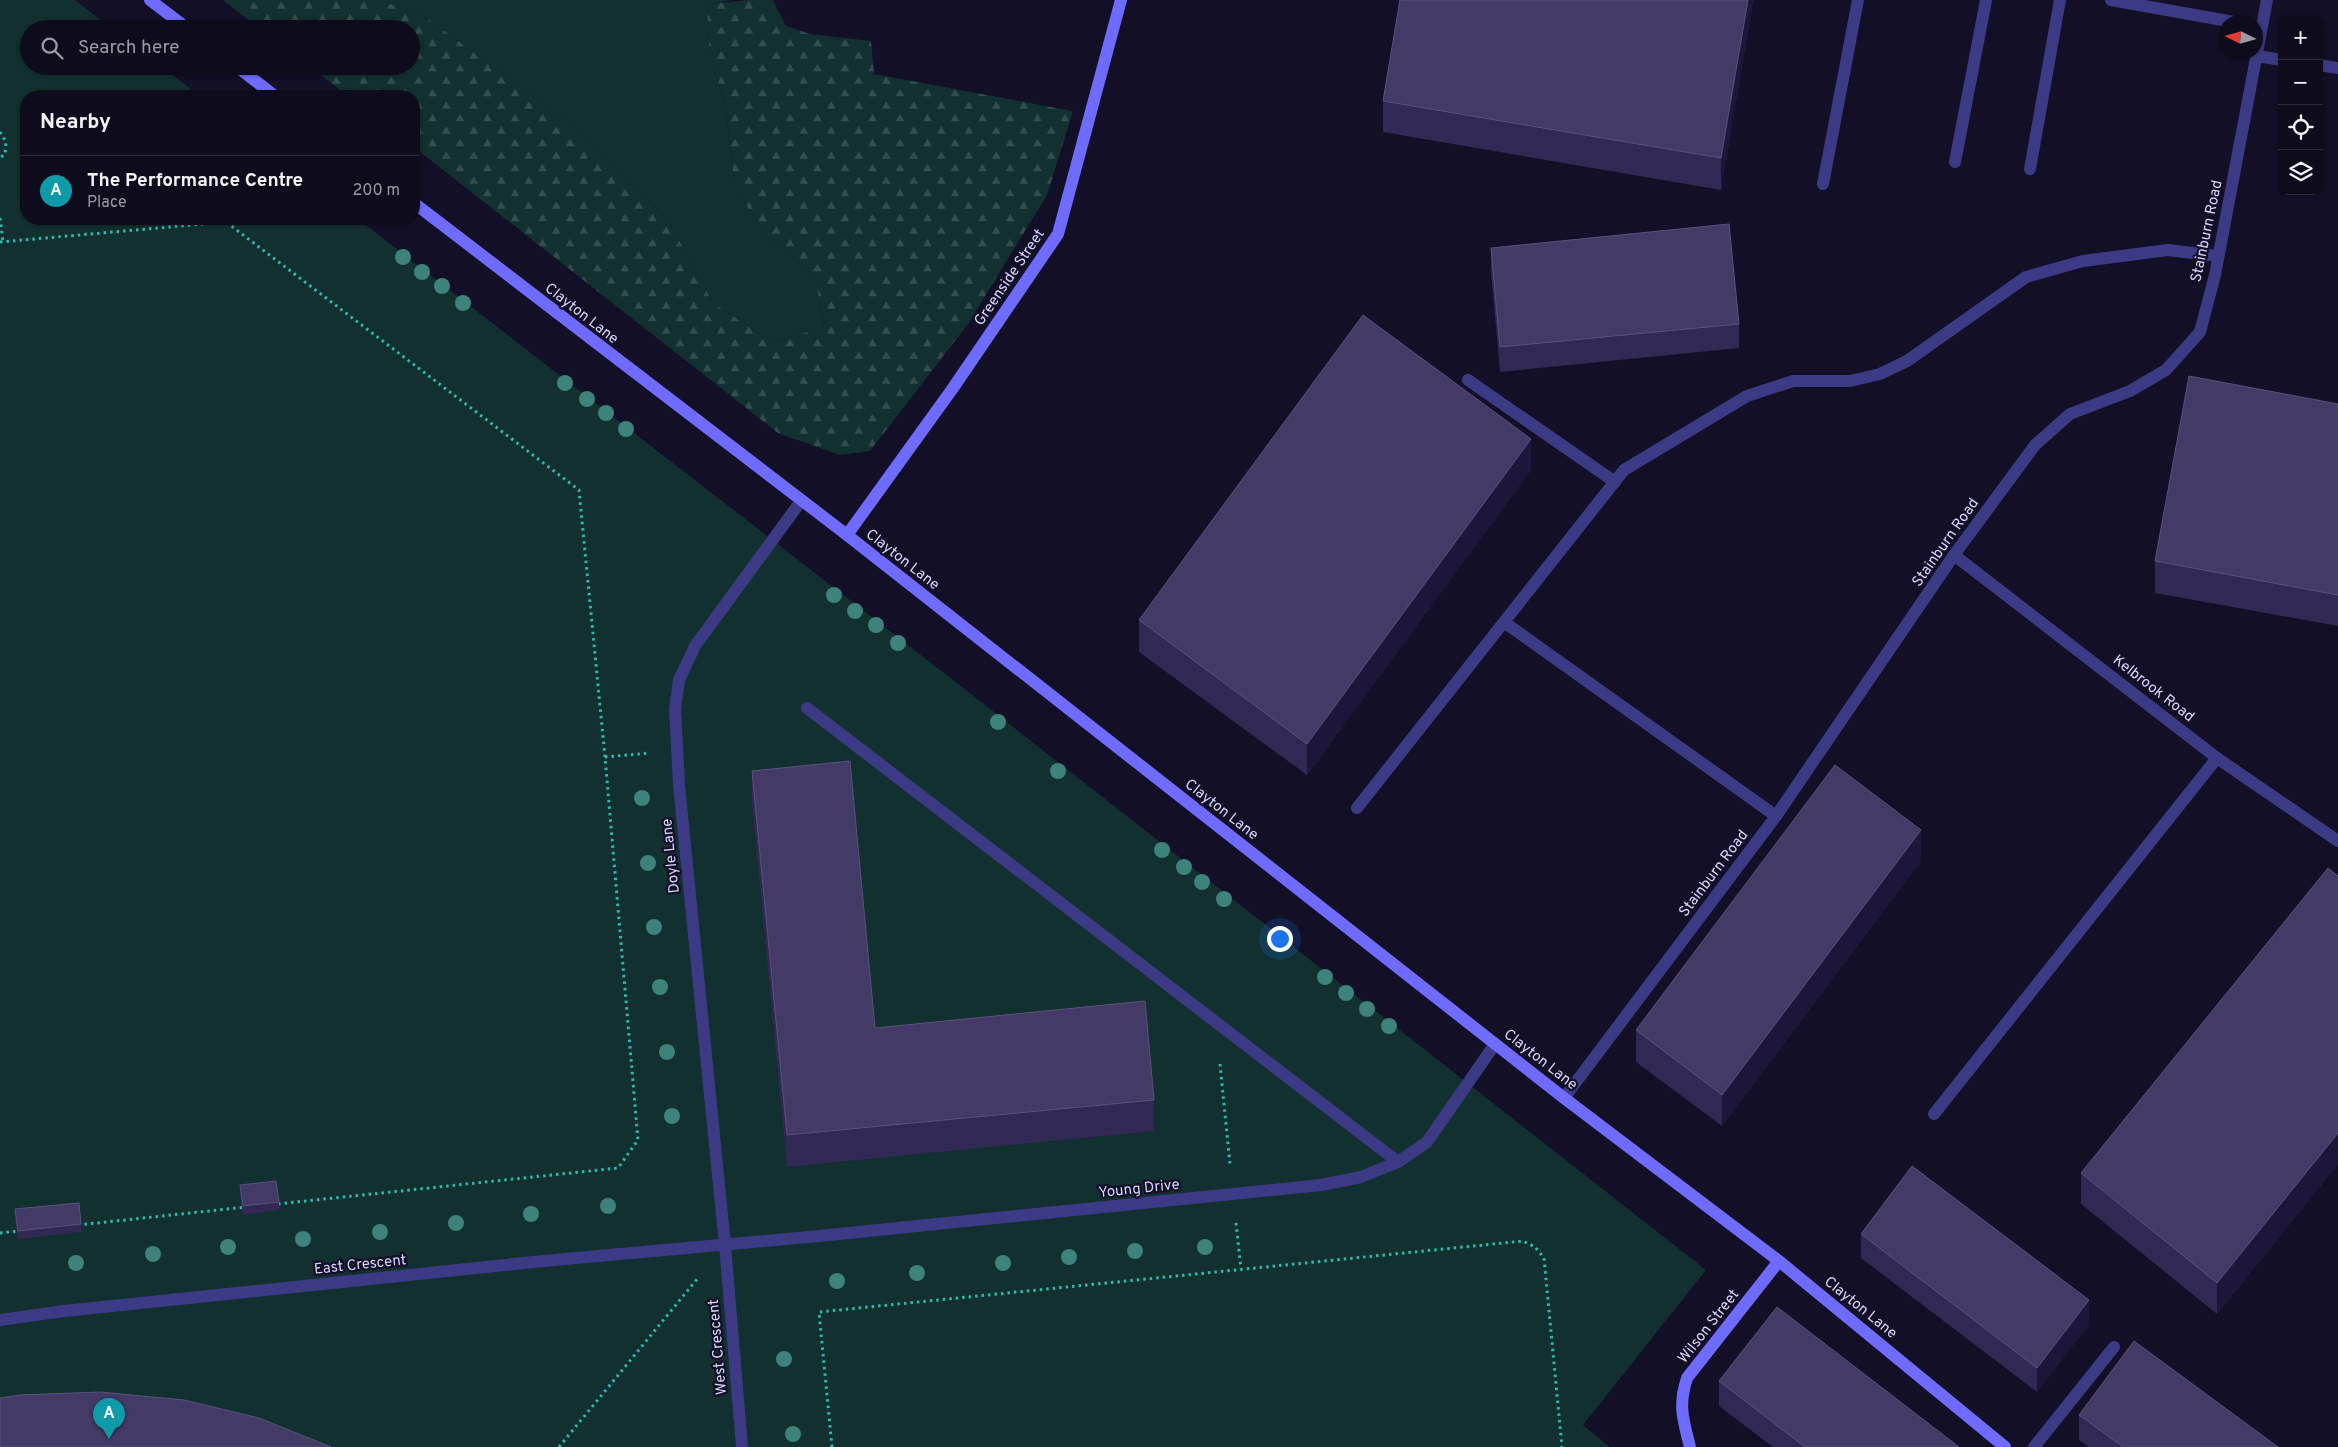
<!DOCTYPE html>
<html lang="en">
<head>
<meta charset="utf-8">
<style>
  body { margin:0; font-family:Overpass,sans-serif; background:#171425; color:#f1f3f6 }
  .controls { position:absolute; right:15px; top:15px; display:grid; overflow:hidden; border-radius:10px; box-shadow:0 1px 4px #0004 }
  .controls button { width:45px; height:45px; display:grid; place-items:center; padding:0; border:0; border-bottom:1px solid #2e2b3b; background:#0e0b1c; color:#f1f3f6; font:25px sans-serif }
  .compass { position:absolute; left:2218px; top:15px; width:45px; height:45px; border-radius:50%; background:#0e0b1c; box-shadow:0 1px 4px #0004; rotate:275deg }
  .you { position:absolute; left:1279px; top:938px; width:18px; height:18px; margin:-12px; border:4px solid #fff; border-radius:50%; background:#1a73e8; box-shadow:0 0 0 8px #1a73e833 }
  .badge { display:grid; place-items:center; width:32px; height:32px; border-radius:50%; background:#7c3aed; color:#fff; font-size:16px; font-weight:700 }
  .pin { position:absolute; translate:-50% -41px; filter:drop-shadow(0 1px 2px #0008) }
  .pin::after { content:''; position:absolute; top:26px; width:18px; height:15px; background:inherit; clip-path:polygon(0 0,100% 0,50% 100%) }
  .list { margin:0; padding:0; list-style:none }
  h2 { display:flex; justify-content:space-between; align-items:center; height:65px; margin:0; padding:0 20px; font-size:21px }
  h2 small { font-size:16px; font-weight:400; color:#9b9ba3 }
  .list li { display:grid; grid-template-columns:32px 1fr auto; gap:15px; align-items:center; box-sizing:border-box; height:70px; padding:0 20px; border-top:1px solid #2e2b3b }
  .list b { display:block; font-size:19px; white-space:nowrap }
  .list p { margin:0; font-size:16px; white-space:nowrap; color:#9b9ba3 }
  .list em { font-size:16px; font-style:normal; color:#9b9ba3 }
  .icon { flex:none; width:28px; height:28px; fill:none; stroke:currentColor; stroke-width:2; stroke-linecap:round; stroke-linejoin:round }
  .map { position:relative; flex:none; width:2338px; height:1447px; overflow:hidden }
  .search { position:absolute; background:#0e0b1c; box-shadow:0 1px 4px #0004; left:20px; top:20px; width:400px; height:55px; display:flex; align-items:center; gap:12px; box-sizing:border-box; padding:0 18px; border-radius:28px; color:#9b9ba3; font-size:19px }
  .panel { position:absolute; background:#0e0b1c; box-shadow:0 1px 4px #0004; left:20px; top:90px; width:400px; height:135px; border-radius:20px }
  .map>svg:first-child { display:block }
</style>
</head>
<body>
<div class="map">
<svg width="2338" height="1447" viewBox="0 0 2338 1447">
  <defs>
    <pattern id="forest-firs" width="22" height="20" patternUnits="userSpaceOnUse" patternTransform="scale(1.25)"><rect width="22" height="20" fill="#12302f"/><path d="M5 1l3.5 6h-7zM16 11l3.5 6h-7z" fill="#344d4e"/></pattern>
  </defs>
  <rect width="100%" height="100%" fill="#130f26"/>
  <path fill="#12302f" d="M0,0H75L112,29H29V66H161L200,96H26V219H358L957,683L1706,1270L1583,1425L1610,1447H0Z
    M379,0H734L707,4L709,51L726,108L735,189L767,236L815,277L824,327L773,342L713,303L668,220L560,116L427,18Z
    M749,0H773L786,26Z"/>
  <path fill="url(#forest-firs)" d="M223,0H379L427,18L560,116L668,220L713,303L773,342L824,327L815,277L767,236L735,189L726,108L709,51L707,4L749,0L787,26L810,34L871,41L874,74L1073,111L1047,195L968,324L870,451L840,455L778,433L414,147V96H348L309,66H411V29H260Z"/>
  <g fill="none" stroke-linecap="round" stroke-linejoin="round">
    <path stroke="#2fb8b0" stroke-width="3" stroke-dasharray="2.5 4" stroke-linecap="butt" d="M0,132L6,142L5,154L0,158
      M0,218L3,242
      M0,242L226,222L579,490L605,757L638,1140L618,1168L277,1204
      M605,757L650,753
      M1220,1064L1230,1164
      M1236,1223L1241,1269
      M78,1225L246,1207
      M0,1233L19,1231
      M559,1447L698,1278
      M832,1447L819,1312L1523,1241L1535,1247L1544,1258L1562,1447"/>
    <path stroke="#3d3a85" stroke-width="12" d="M2111,0L2234,22
      M2257,56L2282,60
      M2319,65L2338,68
      M1955,162L1986,0
      M2030,169L2060,0
      M1823,184L1858,0
      M1468,380L1615,482
      M1504,622L1776,816
      M807,708L1398,1162
      M1357,808L1624,470L1747,396L1793,381H1850L1880,374L1907,361L2026,277L2083,261L2168,250L2218,256
      M1934,1114L2217,758
      M0,1320L64,1311L543,1261L819,1236L1321,1185L1361,1177L1398,1162L1427,1142L1495,1044
      M742,1447L725,1245L679,785L675,709L679,680L695,646L801,501
      M2034,1447L2114,1347"/>
    <path stroke="#3d3a85" stroke-width="12" d="M1954,555L2217,758L2338,841
      M1564,1098L1776,816L1954,555L2035,445L2070,414L2130,391L2166,370L2200,332L2215,275L2267,0"/>
    <path stroke="#6f6bff" stroke-width="12" d="M150,0L188,29
      M236,66L275,96
      M414,203L847,535L1564,1098L1779,1261L2005,1447
      M847,535L953,388L1058,234L1121,0
      M1690,1447C1683,1419 1678,1406 1687,1378L1779,1261"/>
  </g>
  <g fill="#3d827b">
    <circle cx="403" cy="257" r="8"/>
    <circle cx="422" cy="272" r="8"/>
    <circle cx="442" cy="286" r="8"/>
    <circle cx="463" cy="303" r="8"/>
    <circle cx="565" cy="383" r="8"/>
    <circle cx="587" cy="399" r="8"/>
    <circle cx="606" cy="413" r="8"/>
    <circle cx="626" cy="429" r="8"/>
    <circle cx="834" cy="595" r="8"/>
    <circle cx="855" cy="611" r="8"/>
    <circle cx="876" cy="625" r="8"/>
    <circle cx="898" cy="643" r="8"/>
    <circle cx="998" cy="722" r="8"/>
    <circle cx="1058" cy="771" r="8"/>
    <circle cx="642" cy="798" r="8"/>
    <circle cx="1162" cy="850" r="8"/>
    <circle cx="648" cy="863" r="8"/>
    <circle cx="1184" cy="867" r="8"/>
    <circle cx="1202" cy="882" r="8"/>
    <circle cx="1224" cy="899" r="8"/>
    <circle cx="654" cy="927" r="8"/>
    <circle cx="1325" cy="977" r="8"/>
    <circle cx="660" cy="987" r="8"/>
    <circle cx="1346" cy="993" r="8"/>
    <circle cx="1367" cy="1009" r="8"/>
    <circle cx="1389" cy="1026" r="8"/>
    <circle cx="667" cy="1052" r="8"/>
    <circle cx="672" cy="1116" r="8"/>
    <circle cx="608" cy="1206" r="8"/>
    <circle cx="531" cy="1214" r="8"/>
    <circle cx="456" cy="1223" r="8"/>
    <circle cx="380" cy="1232" r="8"/>
    <circle cx="303" cy="1239" r="8"/>
    <circle cx="228" cy="1247" r="8"/>
    <circle cx="1205" cy="1247" r="8"/>
    <circle cx="1135" cy="1251" r="8"/>
    <circle cx="153" cy="1254" r="8"/>
    <circle cx="1069" cy="1257" r="8"/>
    <circle cx="76" cy="1263" r="8"/>
    <circle cx="1003" cy="1263" r="8"/>
    <circle cx="917" cy="1273" r="8"/>
    <circle cx="837" cy="1281" r="8"/>
    <circle cx="784" cy="1359" r="8"/>
    <circle cx="793" cy="1434" r="8"/>
  </g>
  <path fill="#312854" d="M1400,0H1753L1721,190L1383,132V101Z
    M1491,248L1739,324V348L1500,372L1491,272Z
    M2338,404V626L2155,593V561Z
    M1531,470L1307,775L1139,652V620Z
    M752,771L875,1028L1154,1100V1131L787,1167L752,802Z
    M1921,861L1722,1126L1636,1062V1030Z
    M2338,876V1164L2217,1314L2081,1204V1173Z
    M240,1185L279,1202V1210L243,1215L240,1194Z
    M15,1209L81,1224V1232L18,1239L15,1218Z
    M1861,1234L2089,1324L2037,1392L1861,1258Z
    M1719,1381L1959,1447H1773L1719,1406Z
    M2079,1415L2278,1447H2089L2079,1440Z"/>
  <path fill="#1d163a" d="M1748,0H1753L1721,190V158Z
    M1531,439V470L1307,775V744Z
    M1921,830V861L1722,1126V1095Z
    M2338,1133V1164L2217,1314V1283Z
    M2089,1300V1324L2037,1392V1368Z"/>
  <path fill="#433a66" stroke="#5a527e" d="M1400,0H1748L1721,158L1383,101Z
    M1729,224L1739,324L1500,347L1491,248Z
    M1363,315L1531,439L1307,744L1139,620Z
    M2189,376L2338,404V595L2155,561Z
    M850,761L875,1028L1145,1001L1154,1100L787,1135L752,771Z
    M1835,765L1921,830L1722,1095L1636,1030Z
    M2328,868L2338,876V1133L2217,1283L2081,1173Z
    M1912,1166L2089,1300L2037,1368L1861,1234Z
    M276,1181L279,1202L243,1206L240,1185Z
    M79,1203L81,1224L18,1231L15,1209Z
    M1777,1307L1959,1447H1805L1719,1381Z
    M2134,1341L2278,1447H2123L2079,1415Z
    M101,1392L184,1400L259,1418L331,1447H0V1398L19,1395Z"/>
  <g text-anchor="middle" stroke-width="4.5" stroke-linejoin="round" paint-order="stroke">
    <g font-size="15" fill="#d9d4ff" stroke="#130f26">
      <text transform="translate(2206 231) rotate(-78)" y="5">Stainburn Road</text>
      <text transform="translate(1009 277) rotate(-56)" y="5">Greenside Street</text>
      <text transform="translate(582 313) rotate(38)" y="5">Clayton Lane</text>
      <text transform="translate(1945 542) rotate(-55)" y="5">Stainburn Road</text>
      <text transform="translate(903 559) rotate(38)" y="5">Clayton Lane</text>
      <text transform="translate(2154 688) rotate(38)" y="5">Kelbrook Road</text>
      <text transform="translate(1222 809) rotate(38)" y="5">Clayton Lane</text>
      <text transform="translate(670 856) rotate(-96)" y="5">Doyle Lane</text>
      <text transform="translate(1713 873) rotate(-53)" y="5">Stainburn Road</text>
      <text transform="translate(1541 1059) rotate(38)" y="5">Clayton Lane</text>
      <text transform="translate(1139 1188) rotate(-6)" y="5">Young Drive</text>
      <text transform="translate(360 1264) rotate(-6)" y="5">East Crescent</text>
      <text transform="translate(1861 1307) rotate(39)" y="5">Clayton Lane</text>
      <text transform="translate(1708 1326) rotate(-52)" y="5">Wilson Street</text>
      <text transform="translate(717 1347) rotate(-95)" y="5">West Crescent</text>
    </g>
  </g>
</svg>
<div class="controls">
<button>+</button>
<button>−</button>
<button><svg class="icon" aria-label="locate" viewBox="0 0 24 24"><circle cx="12" cy="12" r="6"/><path d="M12 2v4M12 18v4M2 12h4M18 12h4"/></svg></button>
<button><svg class="icon" aria-label="layers" viewBox="0 0 24 24"><path d="M12 4l9 5-9 5-9-5zM3 14l9 5 9-5"/></svg></button>
</div>
<svg class="compass" viewBox="-18 -18 36 36"><path d="M0-13l5 13h-10z" fill="#e53935"/><path d="M0 13l5-13h-10z" fill="#9b9ba3"/></svg>
<div class="you"></div>
<div class="pin badge" style="left:109px;top:1439px;background:#0f9aa8">A</div>
<div class="search"><svg class="icon" aria-label="search" viewBox="0 0 24 24"><circle cx="10" cy="10" r="6"/><path d="M15 15l6 6"/></svg>Search here</div>
<section class="panel">
<h2>Nearby<small></small></h2>
<ul class="list">
<li><span class="badge" style="background:#0f9aa8">A</span><div><b>The Performance Centre</b><p>Place</p></div><em>200 m</em></li>
</ul>
</section>
</div>
</body>
</html>
